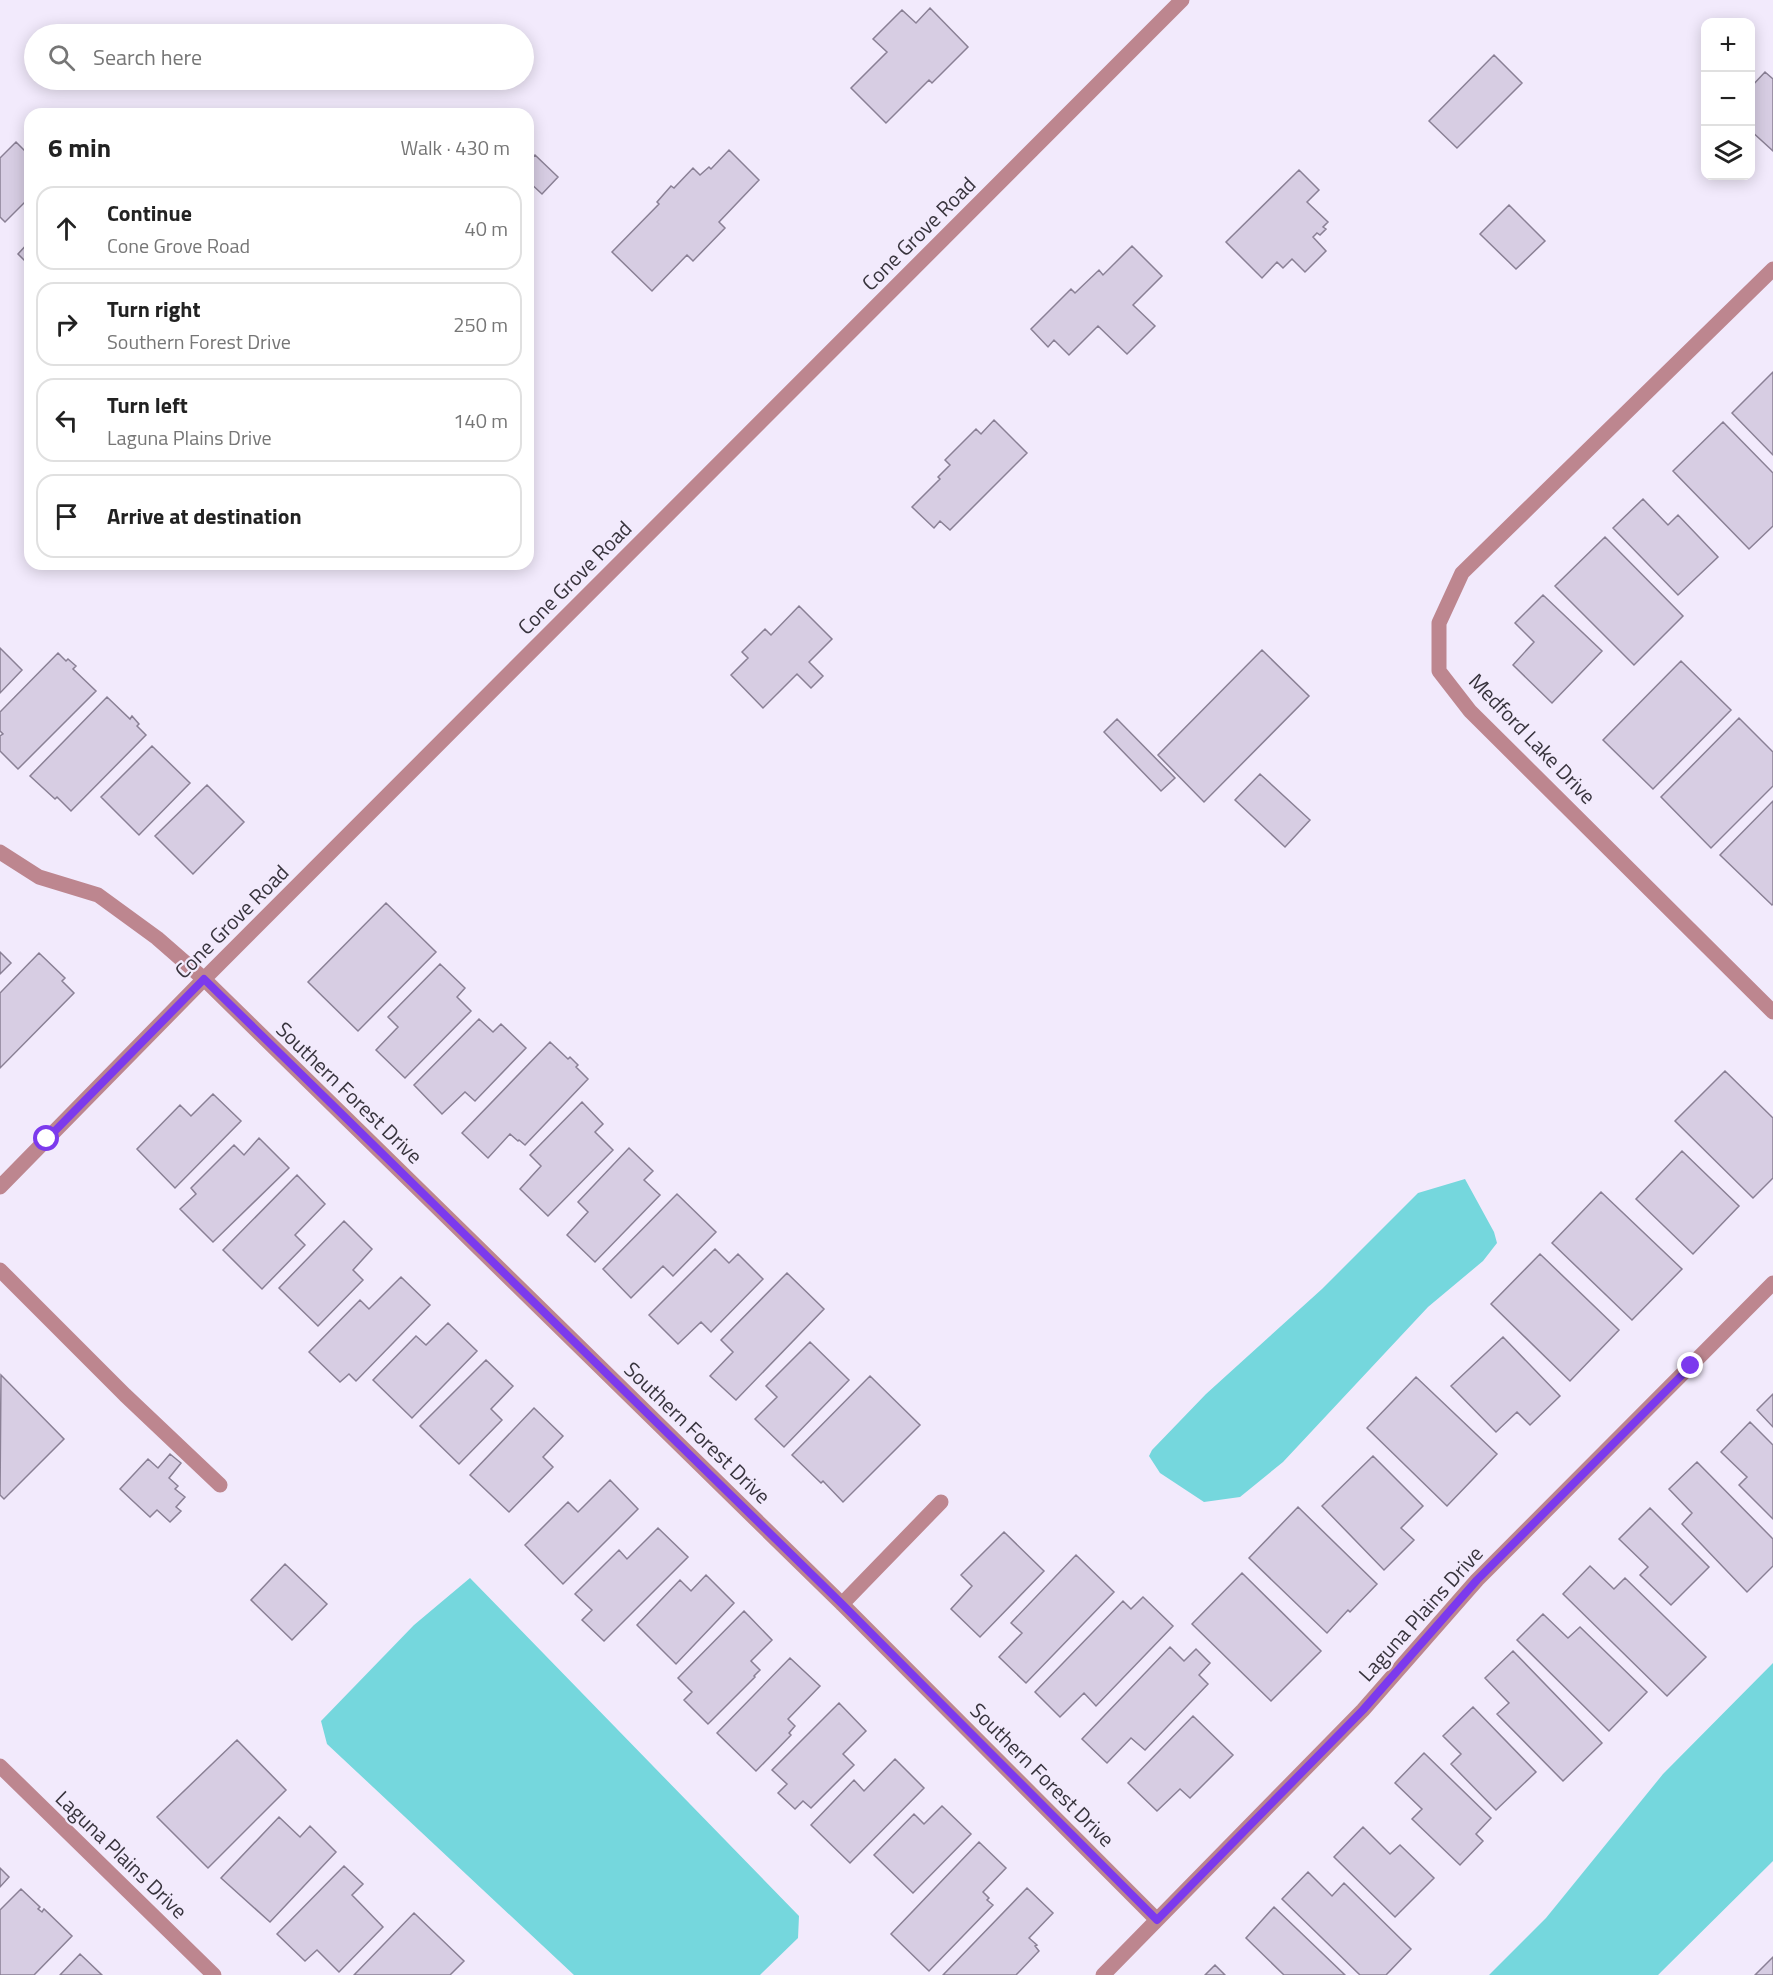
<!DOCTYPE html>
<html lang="en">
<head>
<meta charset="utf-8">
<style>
  body { margin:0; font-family:"Titillium Web",sans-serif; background:#f6f6f6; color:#222 }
  .controls { position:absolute; right:18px; top:18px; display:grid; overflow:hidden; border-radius:12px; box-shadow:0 3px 15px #0003 }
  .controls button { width:54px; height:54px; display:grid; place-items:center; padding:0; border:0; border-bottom:2px solid #e0e0e0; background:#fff; color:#222; font:30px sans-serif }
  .stop { position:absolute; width:18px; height:18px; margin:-14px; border:4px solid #7c3aed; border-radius:50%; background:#fff }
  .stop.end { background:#7c3aed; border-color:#fff; box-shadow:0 2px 6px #0008 }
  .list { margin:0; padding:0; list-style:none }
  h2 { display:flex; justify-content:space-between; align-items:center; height:78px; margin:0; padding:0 24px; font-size:26px }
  h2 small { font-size:20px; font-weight:400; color:#767676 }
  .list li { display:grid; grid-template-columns:39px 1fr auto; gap:18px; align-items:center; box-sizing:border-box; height:84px; margin:0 12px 12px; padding:0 12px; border:2px solid #e0e0e0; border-radius:18px }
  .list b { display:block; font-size:22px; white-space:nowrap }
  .list p { margin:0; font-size:20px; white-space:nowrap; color:#767676 }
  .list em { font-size:20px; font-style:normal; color:#767676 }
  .icon { flex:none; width:33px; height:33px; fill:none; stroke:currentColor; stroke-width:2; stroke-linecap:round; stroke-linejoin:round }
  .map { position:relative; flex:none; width:1773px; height:1975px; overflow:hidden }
  .search { position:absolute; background:#fff; box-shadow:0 3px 15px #0003; left:24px; top:24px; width:510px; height:66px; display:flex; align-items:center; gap:15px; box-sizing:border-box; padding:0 21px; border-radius:33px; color:#767676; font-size:22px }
  .panel { position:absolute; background:#fff; box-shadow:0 3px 15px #0003; left:24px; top:108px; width:510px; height:462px; border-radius:18px }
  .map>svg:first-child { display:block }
</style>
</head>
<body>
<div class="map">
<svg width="1773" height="1975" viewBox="0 0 1773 1975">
  <rect width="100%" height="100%" fill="#f2eafc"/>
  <path fill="#75d7dd" d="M1465,1179L1494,1232L1497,1243L1483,1261L1428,1307L1283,1462L1240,1497L1204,1502L1160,1473L1149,1456L1152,1450L1206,1394L1322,1289L1418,1193Z
    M470,1578L799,1916L798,1938L760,1975H574L327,1744L321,1721L414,1625Z
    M1773,1663V1861L1658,1975H1489L1546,1918L1663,1774Z"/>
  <path fill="#d7cde3" stroke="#8a8095" stroke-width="1.5" d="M930,8L968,47L932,83L929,80L886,123L851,88L887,52L873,39L902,10L916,23Z
    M1494,55L1522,83L1457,148L1429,121Z
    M1765,72L1773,79V151L1750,130V88Z
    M16,142L30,156V197L5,222L0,217V158Z
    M729,150L759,180L719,222L725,228L693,261L687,255L652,291L612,252L659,204L657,202L671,186L674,188L693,168L700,175L709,167L711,169Z
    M535,155L558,177L542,194L528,181V162Z
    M1299,170L1319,190L1307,202L1328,222L1323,227L1326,229L1320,235L1317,233L1313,237L1326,251L1305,272L1292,259L1283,268L1277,262L1262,278L1226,242Z
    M1509,205L1545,241L1516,269L1480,234Z
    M30,241V266L18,254Z
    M1132,246L1162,276L1133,305L1155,326L1127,354L1098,326L1069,355L1054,340L1048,347L1031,329L1071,289L1075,293L1099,270L1103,275Z
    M1773,372V455L1732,413Z
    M994,420L1027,453L950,530L940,521L934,528L912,507L940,479L938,477L950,465L945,460L976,429L981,434Z
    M1723,422L1773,473V526L1749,549L1673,471Z
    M1643,499L1668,525L1678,515L1718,557L1678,595L1613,528Z
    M1605,537L1683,616L1634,665L1555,586Z
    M1543,595L1602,651L1552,703L1513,665L1534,642L1515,623Z
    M799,606L832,639L809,662L823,676L811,688L797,674L763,708L731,675L748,658L742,652L765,629L771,635Z
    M0,648L22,670L0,693Z
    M1262,650L1309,696L1204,802L1158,755Z
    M58,653L66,661L68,659L76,666L73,669L96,691L18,769L0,751V736L3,734L0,731V712Z
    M1681,661L1731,710L1653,789L1603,740Z
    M107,697L130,719L132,716L139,724L137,726L146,735L71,811L57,797L55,799L30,776Z
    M1739,718L1773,752V786L1711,848L1661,797Z
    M1117,719L1175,778L1161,791L1104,732Z
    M152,746L190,783L139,835L101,797Z
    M1260,774L1310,820L1285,847L1235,800Z
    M207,785L244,822L193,874L155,836Z
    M1773,801V904L1772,905L1720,855Z
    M386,903L436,952L358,1031L308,982Z
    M0,952L11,963L0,974Z
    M39,953L65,978L62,981L74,993L0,1068V993Z
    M440,964L465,988L457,997L471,1011L405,1078L376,1050L398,1027L388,1017Z
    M479,1019L493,1032L501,1024L526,1048L475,1101L465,1092L442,1114L414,1085Z
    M550,1042L568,1059L570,1057L578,1065L576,1067L588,1079L525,1145L519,1140L518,1141L510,1134L488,1158L462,1133Z
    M1725,1071L1773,1118V1178L1753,1198L1675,1121Z
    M213,1094L241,1121L175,1188L137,1149L180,1105L191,1116Z
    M582,1102L603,1124L595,1132L613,1150L548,1216L520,1189L541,1166L530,1155Z
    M259,1138L289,1168L213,1242L180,1209L196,1194L191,1188L234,1145L244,1155Z
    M629,1148L653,1171L644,1180L660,1195L595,1262L567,1235L588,1212L578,1202Z
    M1682,1151L1739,1206L1693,1254L1636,1199Z
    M297,1175L325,1204L295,1235L305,1245L262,1289L223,1250Z
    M1601,1192L1682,1269L1632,1320L1552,1243Z
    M677,1194L716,1232L673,1276L663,1266L631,1298L603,1269Z
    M344,1221L372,1249L353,1270L363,1280L318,1326L279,1288Z
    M715,1249L729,1263L738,1254L763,1279L711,1332L701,1322L678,1344L649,1315Z
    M1540,1254L1619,1330L1570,1381L1491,1304Z
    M787,1273L824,1309L736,1400L710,1376L733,1352L721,1340Z
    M401,1277L430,1305L356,1381L349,1374L340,1382L309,1352L360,1300L369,1309Z
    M448,1323L477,1351L412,1418L373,1380L416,1336L426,1345Z
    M1503,1337L1560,1396L1530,1425L1517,1412L1496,1432L1451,1386Z
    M810,1342L849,1380L784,1447L755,1419L777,1397L766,1386Z
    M486,1360L513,1386L491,1409L502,1420L459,1464L420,1426Z
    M1,1375L64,1439L4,1499L0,1495Z
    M870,1376L920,1425L843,1502L823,1481L821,1483L792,1455Z
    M1416,1377L1497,1454L1447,1506L1367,1428Z
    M1773,1394V1427L1757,1410Z
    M534,1408L563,1436L543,1457L553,1467L509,1512L470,1475Z
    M1750,1422L1773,1445V1519L1739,1485L1747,1477L1721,1452Z
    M170,1454L181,1463L169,1478L178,1486L175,1489L185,1497L176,1507L181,1511L170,1522L157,1510L150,1517L120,1489L148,1459L158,1468Z
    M1373,1456L1423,1506L1401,1528L1414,1540L1384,1570L1322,1506Z
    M1697,1462L1773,1539V1566L1747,1592L1682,1524L1692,1513L1669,1489Z
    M610,1480L638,1509L563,1584L525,1545L568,1502L578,1512Z
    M1298,1507L1377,1584L1350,1612L1348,1610L1327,1633L1249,1558Z
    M1650,1508L1709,1567L1671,1605L1640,1575L1648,1567L1619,1539Z
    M658,1528L688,1557L604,1641L582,1620L592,1610L575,1594L619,1550L627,1559Z
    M1004,1532L1044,1571L980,1637L951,1609L972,1586L961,1575Z
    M1076,1555L1114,1592L1026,1683L999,1657L1022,1633L1011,1623Z
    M285,1564L327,1604L292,1640L251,1600Z
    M1590,1566L1614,1589L1625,1578L1706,1657L1667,1696L1563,1594Z
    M1242,1573L1321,1651L1271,1701L1192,1624Z
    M706,1575L734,1603L676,1664L637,1625L680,1580L691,1591Z
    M1143,1597L1173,1626L1096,1706L1084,1693L1060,1717L1035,1692L1123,1601L1131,1609Z
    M744,1611L772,1640L751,1661L760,1670L754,1676L755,1677L708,1724L684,1700L692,1692L678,1678Z
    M1543,1614L1568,1638L1580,1627L1647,1692L1609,1731L1517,1640Z
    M1170,1647L1184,1661L1196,1649L1210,1663L1199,1675L1208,1684L1145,1750L1131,1738L1107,1763L1082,1739Z
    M1513,1651L1602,1743L1563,1781L1497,1714L1509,1703L1485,1678Z
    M790,1658L820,1686L788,1719L795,1726L789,1733L791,1735L756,1771L717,1733Z
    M839,1703L866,1731L843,1754L854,1765L811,1808L803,1801L795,1809L778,1793L787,1784L772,1770Z
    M1473,1707L1536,1772L1496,1810L1451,1764L1461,1754L1443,1736Z
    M1193,1716L1233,1755L1190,1798L1180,1789L1157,1811L1128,1783Z
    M237,1740L286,1790L208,1868L157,1817Z
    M1424,1753L1491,1818L1476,1834L1483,1841L1460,1865L1412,1819L1422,1809L1395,1783Z
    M895,1759L924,1788L850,1863L811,1825L854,1780L864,1791Z
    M942,1806L971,1834L913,1893L874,1855L914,1814L924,1824Z
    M279,1817L300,1837L310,1826L336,1852L270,1922L221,1878Z
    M1363,1827L1390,1854L1400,1845L1434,1878L1395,1917L1334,1857Z
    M979,1842L1006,1868L983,1892L989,1898L987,1900L993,1905L929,1971L891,1934Z
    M344,1866L363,1884L352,1895L383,1927L339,1972L317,1950L305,1961L277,1934Z
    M0,1868L9,1877L0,1887Z
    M1308,1872L1332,1896L1344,1883L1411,1949L1386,1975H1360L1282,1899Z
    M1027,1888L1053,1913L1029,1938L1037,1945L1035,1946L1039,1951L1016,1975H943Z
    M21,1889L40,1907L38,1909L42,1912L44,1909L72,1936L34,1975H0V1910Z
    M1274,1907L1345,1975H1284L1246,1938Z
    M414,1913L464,1961L450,1975H354Z
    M80,1954L102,1975H60Z
    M1773,1957V1975H1755Z
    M1215,1965L1225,1975H1205Z"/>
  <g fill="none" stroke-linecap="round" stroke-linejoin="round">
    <path stroke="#bd868f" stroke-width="15" d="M1773,269L1462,573L1439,623V671L1470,711L1773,1012
      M0,852L39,877L98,895L157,938L204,979L842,1604L1157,1920
      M0,1187L204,979L1182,0
      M0,1270L125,1395L220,1485
      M842,1604L941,1502
      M0,1766L214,1975
      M1103,1975L1363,1710L1477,1580L1773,1283"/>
  </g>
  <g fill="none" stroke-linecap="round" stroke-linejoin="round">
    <path stroke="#7c3aed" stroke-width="8" d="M47,1139L204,979L842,1604L1157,1920L1363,1710L1477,1580L1691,1366"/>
  </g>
  <g text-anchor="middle" stroke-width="4.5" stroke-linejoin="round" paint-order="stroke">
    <g font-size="21" fill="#38343d" stroke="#f2eafc">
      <text transform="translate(919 234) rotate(-45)" y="7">Cone Grove Road</text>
      <text transform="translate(575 578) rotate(-45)" y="7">Cone Grove Road</text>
      <text transform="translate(1532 739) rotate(46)" y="7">Medford Lake Drive</text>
      <text transform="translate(232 922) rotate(-45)" y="7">Cone Grove Road</text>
      <text transform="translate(349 1093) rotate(44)" y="7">Southern Forest Drive</text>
      <text transform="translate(697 1433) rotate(44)" y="7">Southern Forest Drive</text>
      <text transform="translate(1421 1614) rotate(-48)" y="7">Laguna Plains Drive</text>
      <text transform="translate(1042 1775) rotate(45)" y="7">Southern Forest Drive</text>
      <text transform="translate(121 1855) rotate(44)" y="7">Laguna Plains Drive</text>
    </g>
  </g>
</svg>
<div class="controls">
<button>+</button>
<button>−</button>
<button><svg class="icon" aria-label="layers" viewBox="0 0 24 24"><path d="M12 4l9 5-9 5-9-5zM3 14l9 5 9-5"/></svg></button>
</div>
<div class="stop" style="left:47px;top:1139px"></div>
<div class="stop end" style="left:1691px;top:1366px"></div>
<div class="search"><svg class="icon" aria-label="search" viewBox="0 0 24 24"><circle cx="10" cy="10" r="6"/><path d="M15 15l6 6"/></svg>Search here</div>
<section class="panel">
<h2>6 min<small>Walk · 430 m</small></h2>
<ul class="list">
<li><svg class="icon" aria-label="ahead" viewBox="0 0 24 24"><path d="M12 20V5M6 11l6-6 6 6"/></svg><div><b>Continue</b><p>Cone Grove Road</p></div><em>40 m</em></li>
<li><svg class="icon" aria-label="right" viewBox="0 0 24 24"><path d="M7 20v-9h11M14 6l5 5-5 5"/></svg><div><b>Turn right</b><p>Southern Forest Drive</p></div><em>250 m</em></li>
<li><svg class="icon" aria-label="left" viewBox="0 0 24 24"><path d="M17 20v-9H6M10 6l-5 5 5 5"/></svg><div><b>Turn left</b><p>Laguna Plains Drive</p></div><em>140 m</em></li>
<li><svg class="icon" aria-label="arrive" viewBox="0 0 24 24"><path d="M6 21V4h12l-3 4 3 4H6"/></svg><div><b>Arrive at destination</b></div></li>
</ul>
</section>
</div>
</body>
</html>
